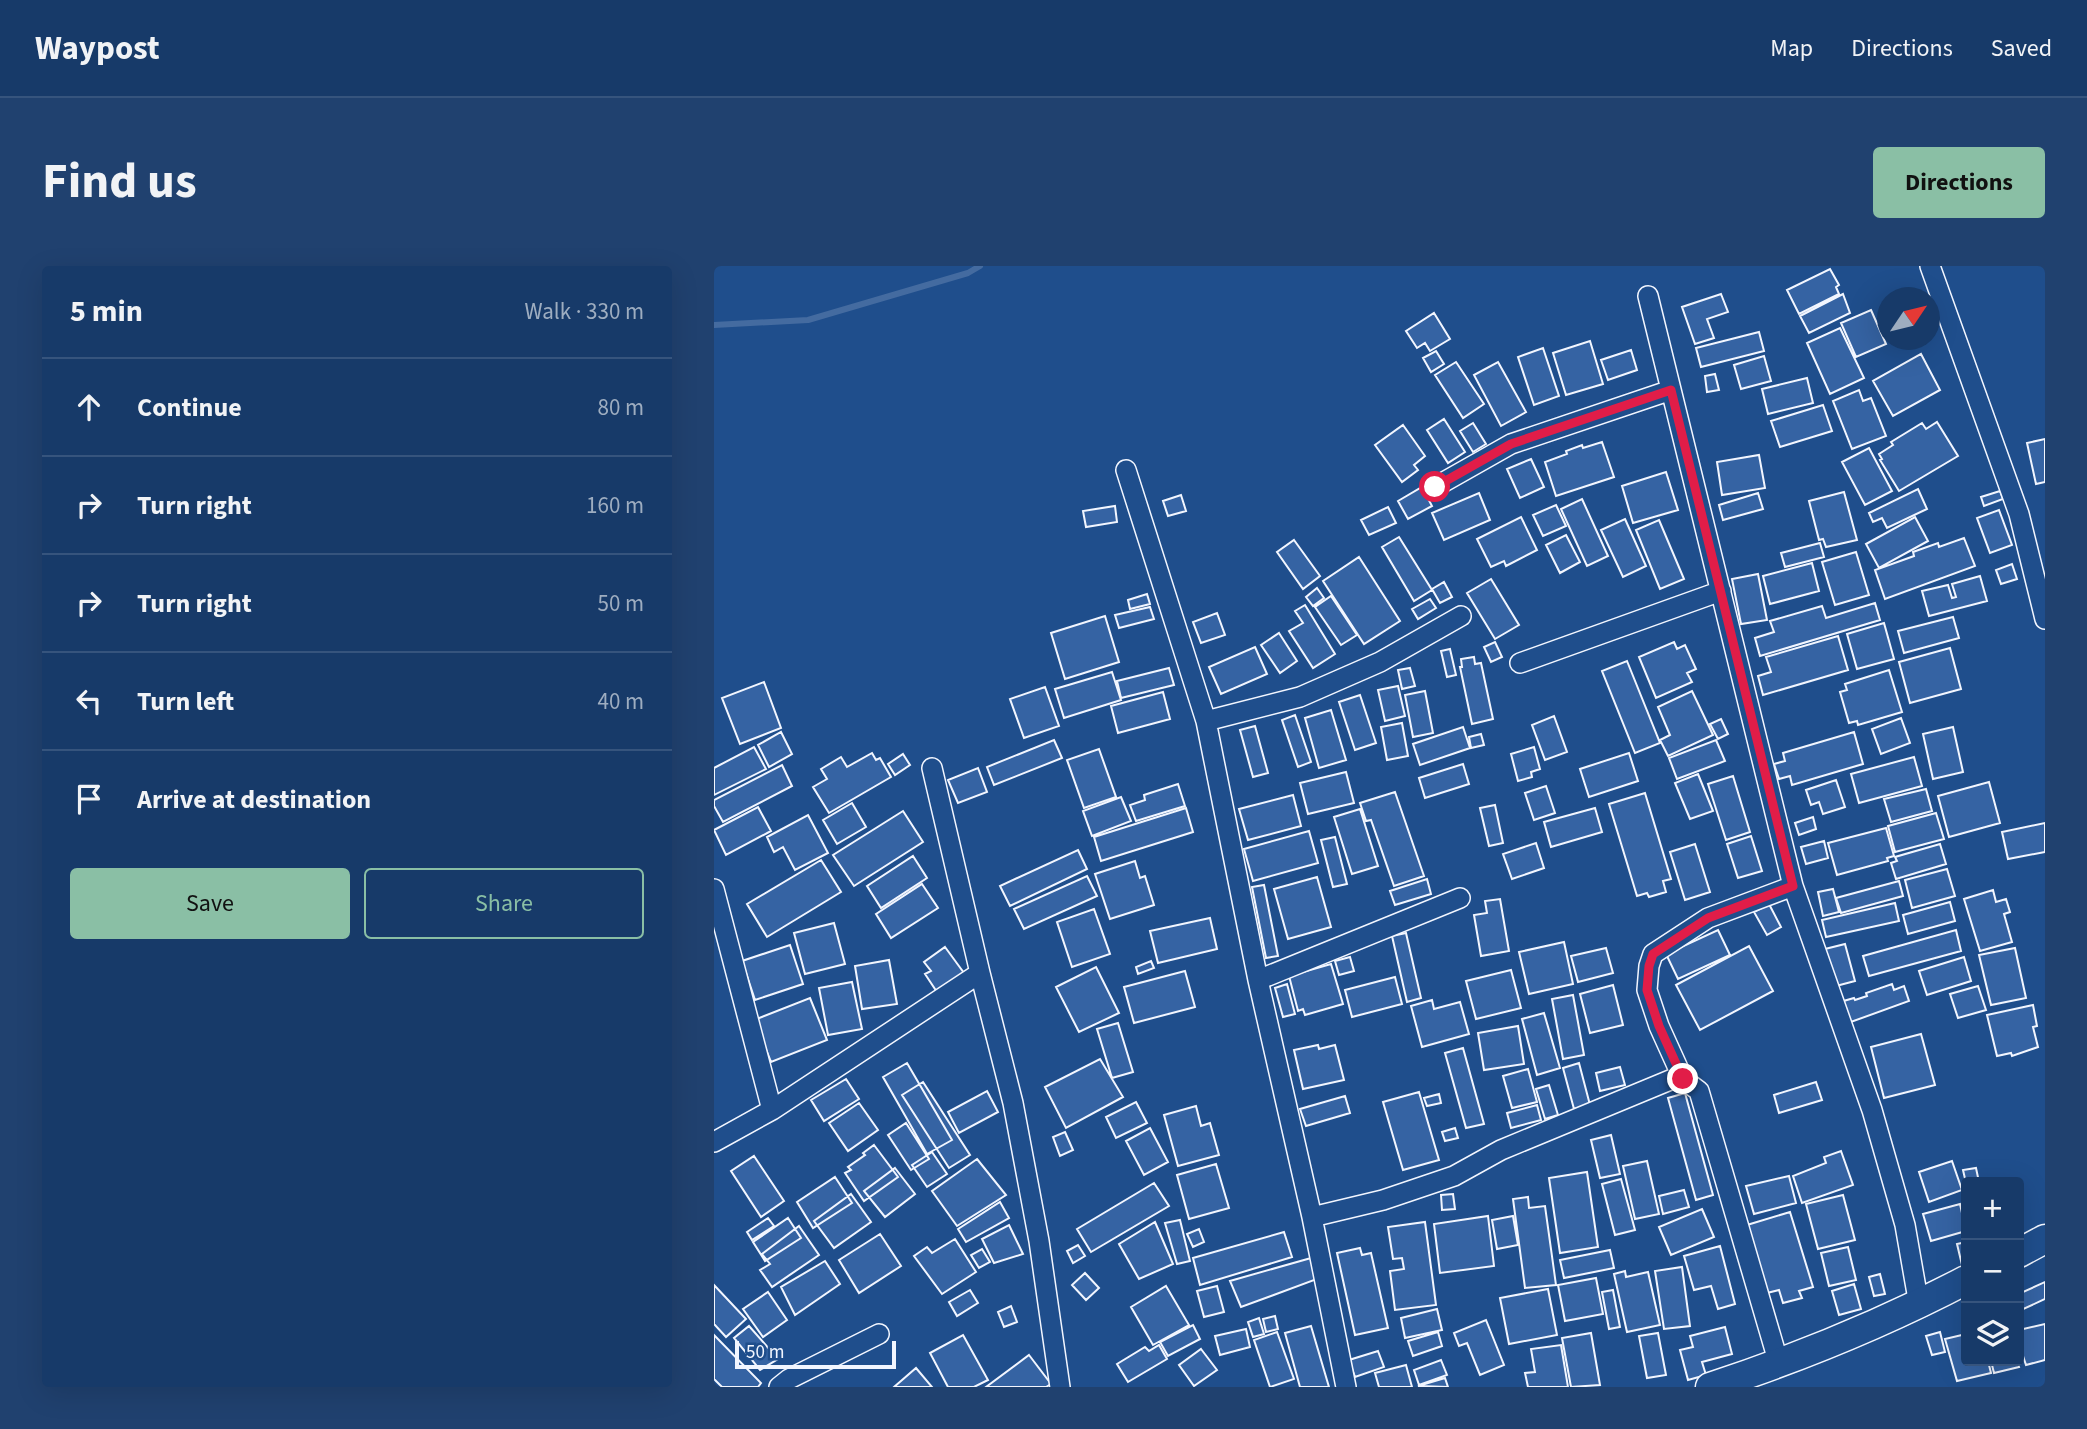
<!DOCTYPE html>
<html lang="en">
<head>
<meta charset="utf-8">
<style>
  body { margin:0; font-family:"Source Sans 3",sans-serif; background:#20416f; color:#f1f3f6 }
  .controls { position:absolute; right:21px; bottom:21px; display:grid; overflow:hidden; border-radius:7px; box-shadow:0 7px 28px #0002 }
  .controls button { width:63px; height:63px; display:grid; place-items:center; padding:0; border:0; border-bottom:2px solid #36547d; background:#173a69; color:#f1f3f6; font:35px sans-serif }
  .compass { position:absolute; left:1163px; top:21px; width:63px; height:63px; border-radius:50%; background:#173a69; box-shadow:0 7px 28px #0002; rotate:55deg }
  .scale { position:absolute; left:21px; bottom:18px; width:161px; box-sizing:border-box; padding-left:7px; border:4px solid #f2f6ff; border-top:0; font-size:19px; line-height:24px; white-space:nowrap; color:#f2f6ff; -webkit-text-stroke:5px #1f4e8c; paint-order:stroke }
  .stop { position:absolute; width:21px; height:21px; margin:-16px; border:5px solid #e11d48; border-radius:50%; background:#fff }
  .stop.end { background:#e11d48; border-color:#fff; box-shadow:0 2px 7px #0008 }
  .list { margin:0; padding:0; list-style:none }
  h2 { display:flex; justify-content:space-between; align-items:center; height:91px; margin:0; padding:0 28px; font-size:30px }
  h2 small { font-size:23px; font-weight:400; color:#9eadc0 }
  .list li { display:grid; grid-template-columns:46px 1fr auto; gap:21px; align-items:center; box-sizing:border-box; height:98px; padding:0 28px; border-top:2px solid #36547d }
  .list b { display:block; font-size:26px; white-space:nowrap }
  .list em { font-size:23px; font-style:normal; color:#9eadc0 }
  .actions { display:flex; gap:14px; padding:21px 28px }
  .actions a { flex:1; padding:16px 0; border:2px solid #8abfa5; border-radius:7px; text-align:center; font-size:24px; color:#8abfa5 }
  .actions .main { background:#8abfa5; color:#111 }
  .icon { flex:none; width:38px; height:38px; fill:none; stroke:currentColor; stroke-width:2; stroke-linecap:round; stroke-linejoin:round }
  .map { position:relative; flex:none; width:1331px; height:1121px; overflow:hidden; border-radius:7px }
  header { display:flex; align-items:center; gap:42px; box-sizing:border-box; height:98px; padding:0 35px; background:#173a69; border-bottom:2px solid #36547d }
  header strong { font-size:33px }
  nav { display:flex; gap:38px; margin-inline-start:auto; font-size:24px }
  .intro { display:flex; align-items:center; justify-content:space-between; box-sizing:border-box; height:168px; padding:0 42px }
  h1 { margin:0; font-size:49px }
  .button { padding:18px 32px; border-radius:7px; background:#8abfa5; color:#111; font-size:24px; font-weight:700 }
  main { display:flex; gap:42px; padding:0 42px }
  aside { flex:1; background:#173a69; border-radius:7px; box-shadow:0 7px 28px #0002 }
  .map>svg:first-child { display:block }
</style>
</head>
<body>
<header>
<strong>Waypost</strong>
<nav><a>Map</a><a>Directions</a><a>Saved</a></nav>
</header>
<div class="intro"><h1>Find us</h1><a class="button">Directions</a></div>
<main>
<aside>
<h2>5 min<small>Walk · 330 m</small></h2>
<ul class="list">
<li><svg class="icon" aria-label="ahead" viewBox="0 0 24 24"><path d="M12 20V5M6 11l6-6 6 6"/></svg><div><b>Continue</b></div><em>80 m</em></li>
<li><svg class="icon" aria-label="right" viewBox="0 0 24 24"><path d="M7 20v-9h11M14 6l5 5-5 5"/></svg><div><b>Turn right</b></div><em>160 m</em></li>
<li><svg class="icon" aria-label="right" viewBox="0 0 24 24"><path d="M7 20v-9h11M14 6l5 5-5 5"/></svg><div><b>Turn right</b></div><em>50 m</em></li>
<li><svg class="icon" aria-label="left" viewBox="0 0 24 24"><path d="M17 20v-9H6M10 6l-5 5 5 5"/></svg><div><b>Turn left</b></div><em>40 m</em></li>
<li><svg class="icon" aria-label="arrive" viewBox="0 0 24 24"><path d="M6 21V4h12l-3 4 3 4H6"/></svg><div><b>Arrive at destination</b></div></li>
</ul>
<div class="actions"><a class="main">Save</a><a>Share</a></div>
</aside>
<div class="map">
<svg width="1331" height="1121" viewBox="0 0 1331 1121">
  <rect width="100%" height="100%" fill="#1f4e8c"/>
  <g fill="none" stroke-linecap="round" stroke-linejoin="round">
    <path stroke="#446ba0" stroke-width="6" d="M0,59L94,54L254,7L266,0"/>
  </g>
  <path fill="#3563a3" stroke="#f2f6ff" stroke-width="2" d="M1116,3L1125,19L1122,21L1125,28L1085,48L1073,24Z
    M1007,28L1014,46L993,53L1000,72L981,78L968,41Z
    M1129,28L1136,47L1095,67L1086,50Z
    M1157,44L1172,78L1142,91L1127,57Z
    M720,47L736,73L716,85L711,77L703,82L692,65Z
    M1126,62L1150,112L1116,128L1093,77Z
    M1045,66L1050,85L987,101L982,82Z
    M876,75L889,118L852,129L839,87Z
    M829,82L845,130L820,139L804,91Z
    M917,84L923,104L894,114L887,94Z
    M722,85L730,98L717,106L709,92Z
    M1207,88L1226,124L1179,150L1159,115Z
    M1050,90L1057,115L1027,123L1020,99Z
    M742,96L770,138L749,152L721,109Z
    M784,96L812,146L787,160L760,109Z
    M1001,108L1005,124L993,126L991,110Z
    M1093,112L1099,137L1054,148L1048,123Z
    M1145,124L1149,135L1157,132L1172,170L1138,183L1119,135Z
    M1109,139L1118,165L1066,181L1057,155Z
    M730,153L751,186L734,197L713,164Z
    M1223,156L1244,190L1185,225L1166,194L1168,193L1165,188L1179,179L1177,176L1208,157L1212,163Z
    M759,157L772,178L759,186L746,165Z
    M689,159L711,190L700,199L704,204L688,216L661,179Z
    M1331,173V216L1322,218L1313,177Z
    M888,176L900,211L842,230L831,196L853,188L852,185L868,179L869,182Z
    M1155,182L1178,225L1151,239L1128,196Z
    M1045,189L1051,222L1008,229L1003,196Z
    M817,193L830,221L806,232L793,203Z
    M952,206L964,244L919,257L908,220Z
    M708,221L718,240L694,253L684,235Z
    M1204,223L1213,243L1173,262L1168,252L1159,256L1155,247Z
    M1286,225L1289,233L1270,240L1267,231Z
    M1130,226L1143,274L1112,281L1109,273L1105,274L1095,235Z
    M765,227L776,254L730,274L718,247Z
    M1044,227L1049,243L1009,254L1005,239Z
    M467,229L472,245L454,250L449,235Z
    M868,233L894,290L873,300L847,243Z
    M842,239L852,260L829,270L819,249Z
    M401,240L403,256L372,261L369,245Z
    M674,241L682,257L655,269L647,254Z
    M1285,244L1298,279L1276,287L1263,252Z
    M807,251L823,284L792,300L790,295L777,301L763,273Z
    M1201,251L1214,275L1165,302L1152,278Z
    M911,253L932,300L909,311L887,264Z
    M945,254L970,313L946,323L922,264Z
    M852,269L866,296L846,307L832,279Z
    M685,271L718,324L700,335L668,281Z
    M1250,272L1261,300L1171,333L1161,304L1200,290L1199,286L1224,277L1225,281Z
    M580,274L606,310L589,323L563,286Z
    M1106,277L1110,291L1071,301L1067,287Z
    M1142,286L1155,329L1121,339L1108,296Z
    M645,291L686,355L650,378L609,315Z
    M1098,297L1105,325L1056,338L1049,310Z
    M1298,298L1303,313L1287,318L1282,304Z
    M1044,308L1053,354L1027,358L1018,313Z
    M1266,310L1273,335L1215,350L1208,325L1234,319L1238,332L1242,331L1238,318Z
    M777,313L805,359L781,373L753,327Z
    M730,316L738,331L726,337L718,323Z
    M603,322L610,332L599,340L592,331Z
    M433,328L436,338L416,343L414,334Z
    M617,330L643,369L627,379L601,341Z
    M716,333L722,342L704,353L698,343Z
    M1161,337L1166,354L1046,390L1041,372L1060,366L1056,355L1108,340L1112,352Z
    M591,339L621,388L599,402L575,365L589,357L581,345Z
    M436,341L440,353L405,362L401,349Z
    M503,347L511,369L487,377L479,356Z
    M391,350L405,396L351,413L337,367Z
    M1239,351L1245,372L1190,387L1184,365Z
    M1170,357L1180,393L1143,403L1133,368Z
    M565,367L583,395L566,407L547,379Z
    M1124,370L1134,404L1049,429L1044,410L1057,406L1052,391Z
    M781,376L788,391L777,396L770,381Z
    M960,376L963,383L971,379L982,403L973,407L978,416L942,432L925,391Z
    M541,381L553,408L507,428L495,401Z
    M1236,382L1247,423L1196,437L1185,396Z
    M736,383L742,409L733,411L727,385Z
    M760,391L761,398L767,397L779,453L758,458L746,401H748L747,393Z
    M913,395L946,477L921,487L888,405Z
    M455,402L460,419L407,432L403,415Z
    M696,402L701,420L688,423L684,404Z
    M1175,404L1188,446L1144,459L1143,455L1135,457L1126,426L1133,424L1131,418Z
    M398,406L407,434L350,452L341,423Z
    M50,416L67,462L26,478L8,432Z
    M684,420L691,450L671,455L664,424Z
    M331,421L345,460L310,472L296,433Z
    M711,425L719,467L699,471L691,429Z
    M978,425L999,469L954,490L946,474L956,469L944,441Z
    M449,426L456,453L404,467L397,440Z
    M646,429L662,477L641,484L625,436Z
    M617,444L632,494L605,502L591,452Z
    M581,449L597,496L584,501L568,454Z
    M840,450L853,486L831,494L818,459Z
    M1187,452L1196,477L1167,488L1158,463Z
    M1007,453L1014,468L1004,473L996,458Z
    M688,457L694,490L673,494L667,461Z
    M541,460L554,507L539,511L526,464Z
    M749,461L756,482L706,499L699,478Z
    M1239,461L1249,506L1219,513L1209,468Z
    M67,466L78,488L55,501L44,479Z
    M1140,466L1149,498L1078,519L1076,510L1065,513L1060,498L1071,495L1069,487Z
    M767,468L770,479L757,482L755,471Z
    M340,474L348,492L280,519L273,501Z
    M1002,474L1011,495L963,513L955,492Z
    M40,481L52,503L0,529V502Z
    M820,481L826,503L817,506L818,511L804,515L797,488Z
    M385,483L402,531L370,542L353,494Z
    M158,487L162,494L166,492L177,511L115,547L99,521L113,513L107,503L127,491L133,501Z
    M915,487L924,515L875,531L866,503Z
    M189,488L196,499L181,509L174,498Z
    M1200,491L1208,520L1145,537L1137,508Z
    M749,498L755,518L711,532L705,512Z
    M68,499L78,520L9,556L0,540V534Z
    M264,502L273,526L244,537L234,514Z
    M632,506L640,537L594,548L586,517Z
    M984,508L999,545L976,553L961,517Z
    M1019,510L1036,566L1012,574L994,518Z
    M1122,514L1131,541L1109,548L1105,536L1097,539L1092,524Z
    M1275,516L1286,557L1235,571L1224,530Z
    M464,518L471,540L422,555L416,539L431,534L430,529Z
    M832,520L841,547L820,554L811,527Z
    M1212,523L1218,545L1177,556L1170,533Z
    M681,526L710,610L680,620L657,554L652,555L646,537Z
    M931,527L957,613L949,615L952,626L935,631L933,627L923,630L895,538Z
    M579,529L587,560L534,574L525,543Z
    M407,531L417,555L378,570L369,545Z
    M138,537L152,561L123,578L109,554Z
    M781,539L789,577L775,580L766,542Z
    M44,541L57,565L12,589L0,564Z
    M472,542L479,566L387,595L380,571Z
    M881,542L888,566L837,581L830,556Z
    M646,543L664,600L638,608L620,551Z
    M189,545L209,576L140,620L119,589Z
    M1222,547L1230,573L1181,586L1174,560Z
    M94,549L114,587L81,604L69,581L60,586L53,571Z
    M1099,551L1102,563L1085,569L1081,557Z
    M1331,557V586L1294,593L1288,566Z
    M1172,562L1180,590L1173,592L1174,595L1123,609L1114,577Z
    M595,565L604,597L539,615L530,583Z
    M1037,570L1048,605L1024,612L1013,578Z
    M621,571L633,618L619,621L607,574Z
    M1110,575L1114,592L1092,598L1087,581Z
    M822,577L830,602L798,613L789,588Z
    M981,578L996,626L971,634L956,586Z
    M1226,578L1232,598L1182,613L1177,597L1183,595L1181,591Z
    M364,584L373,603L296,640L286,620Z
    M199,590L213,612L167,642L153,620Z
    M107,594L127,626L53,671L33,638Z
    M421,595L426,612L431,610L440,639L396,653L381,608Z
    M1233,603L1241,630L1198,642L1191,614Z
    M373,610L383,630L310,663L300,643Z
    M603,611L617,661L574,673L560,623Z
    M713,613L717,628L681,639L676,625Z
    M1185,615L1189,630L1127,647L1122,632Z
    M208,618L224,642L177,672L162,648Z
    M550,619L564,690L552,692L538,621Z
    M1119,623L1125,646L1109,650L1104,626Z
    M1279,624L1282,636L1292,633L1296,646L1290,648L1298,676L1266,685L1250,633Z
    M786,633L795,685L767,690L760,649L773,647L771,635Z
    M1236,636L1241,655L1194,668L1189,649Z
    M1181,637L1185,655L1112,671L1108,654Z
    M1055,638L1067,661L1053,669L1040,646Z
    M380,643L396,688L358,701L343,656Z
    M496,652L503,683L444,697L436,665Z
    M120,657L131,698L91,708L80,667Z
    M1004,664L1016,689L964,713L952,688Z
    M1242,664L1247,685L1155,710L1149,690Z
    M692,667L707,732L693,736L678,670Z
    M850,676L859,718L815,728L805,686Z
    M1131,678L1141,715L1122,720L1111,683Z
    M76,679L89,718L41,734L28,695Z
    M1035,680L1059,725L986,764L962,719Z
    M231,681L250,707L223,726L211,708L217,705L210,696Z
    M892,682L899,707L864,716L857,690Z
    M1301,682L1312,732L1277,739L1265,689Z
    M636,691L640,705L625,709L621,695Z
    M1250,691L1257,715L1213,729L1205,705Z
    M175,694L183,738L148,743L141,700Z
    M437,695L440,702L424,708L422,701Z
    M617,698L629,738L591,749L589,743L584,745L575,710Z
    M382,701L405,747L365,766L342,721Z
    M797,704L807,742L762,753L752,715Z
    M471,705L481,741L420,757L410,721Z
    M681,711L688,738L638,751L631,724Z
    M138,716L148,763L114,769L105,722Z
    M573,718L581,748L569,751L561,722Z
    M1178,718L1180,724L1190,720L1195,735L1134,757L1126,736L1140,732L1141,734L1153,730L1152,727Z
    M899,719L909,759L876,767L866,728Z
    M1264,720L1272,744L1244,752L1236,728Z
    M859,729L870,789L849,793L838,733Z
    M96,732L113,774L57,796L40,754Z
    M718,734L720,743L746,736L755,768L708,781L697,740Z
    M1319,739L1323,760L1319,761L1324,781L1298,790L1297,787L1283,790L1273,749Z
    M830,747L846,802L823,809L808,753Z
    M404,757L419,806L398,812L383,763Z
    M804,760L810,798L770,804L764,767Z
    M1207,768L1221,819L1170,832L1157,781Z
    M604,779L605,783L621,779L630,814L589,823L580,784Z
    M749,782L770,858L752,862L731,787Z
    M386,793L409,831L352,862L331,821Z
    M193,797L238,874L213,888L169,811Z
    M865,797L876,839L860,843L849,802Z
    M906,801L911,819L886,825L882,807Z
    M814,803L823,836L798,842L789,810Z
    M132,813L145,833L110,855L97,834Z
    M209,816L256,889L235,902L188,829Z
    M1102,816L1108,834L1065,847L1060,829Z
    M835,819L844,849L831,853L822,823Z
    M273,825L284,846L245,867L234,846Z
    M705,826L725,894L689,904L669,836Z
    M971,827L999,929L982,934L954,832Z
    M725,828L727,837L713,840L710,832Z
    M631,830L636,847L592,860L586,843Z
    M422,836L433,857L402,872L392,851Z
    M145,837L164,864L134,885L115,857Z
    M823,839L827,854L797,862L793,847Z
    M482,840L487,860L496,857L505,889L464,900L450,849Z
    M192,857L215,893L197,904L174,869Z
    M436,862L454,896L430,909L412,875Z
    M741,862L744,872L731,875L728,866Z
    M351,866L359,884L346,890L339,871Z
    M897,869L906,908L886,912L877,874Z
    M160,879L184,911L150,935L131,907L137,904L134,901L151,889L149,887Z
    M1127,885L1139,919L1088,937L1079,910L1112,897L1110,891Z
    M218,886L233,908L213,921L198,899Z
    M40,890L70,935L47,951L17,905Z
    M263,893L292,929L243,960L218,925Z
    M933,895L945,948L921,953L909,900Z
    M1238,895L1248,924L1215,936L1205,906Z
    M502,898L515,942L475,953L463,909Z
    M181,902L201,928L171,951L150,925Z
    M1262,902L1265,916L1252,917L1249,904Z
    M873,906L884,981L846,987L835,912Z
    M1075,910L1082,937L1040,948L1032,920Z
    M121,911L138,937L99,962L83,936Z
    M907,913L921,964L901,969L888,918Z
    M440,917L455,940L377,986L363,963Z
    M970,924L975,941L949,948L945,930Z
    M137,928L157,956L120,982L100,955Z
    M739,928L741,943L728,944L727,929Z
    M1129,929L1141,974L1104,983L1092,938Z
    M814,931L815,942L831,940L842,1019L811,1022L799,933Z
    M286,936L295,952L252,976L244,963Z
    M1246,938L1252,965L1217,975L1209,948Z
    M988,943L1000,971L957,989L945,961Z
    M1076,946L1099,1021L1085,1025L1088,1032L1069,1037L1065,1024L1053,1027L1033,959Z
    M774,950L780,1000L726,1007L720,958Z
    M799,950L804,979L783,983L778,954Z
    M54,952L60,960L38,974L33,966Z
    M74,952L87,972L51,995L39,976Z
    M466,954L476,995L463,998L451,957Z
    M441,956L459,998L425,1013L405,978Z
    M711,956L722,1039L681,1044L676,1005L690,1003L688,992L679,993L674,961Z
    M295,959L309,988L280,997L268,973Z
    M85,960L105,989L58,1021L46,1004L56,998L48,988Z
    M485,963L490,976L479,981L473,968Z
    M570,966L578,991L486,1019L479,992Z
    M166,968L187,1000L145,1027L125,994Z
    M241,973L262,1006L228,1028L200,990L213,981L218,987Z
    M1252,976V998L1248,999L1243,978Z
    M364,979L371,990L359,997L353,985Z
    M1006,980L1021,1038L1004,1043L997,1020L980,1024L970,990Z
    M1134,981L1142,1014L1115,1020L1107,987Z
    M646,982L648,989L657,987L674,1062L641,1069L623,987Z
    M268,983L276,996L265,1002L257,989Z
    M896,984L900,1002L850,1012L846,994Z
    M597,992L603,1013L527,1041L516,1015Z
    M111,995L126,1018L81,1049L67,1021Z
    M968,1001L976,1060L950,1063L941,1005Z
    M911,1005L912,1011L934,1006L946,1059L913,1066L900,1008Z
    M371,1007L385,1022L372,1034L358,1019Z
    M1166,1008L1171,1028L1160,1030L1155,1011Z
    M882,1012L889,1048L851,1055L844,1019Z
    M1331,1016V1033L1305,1045V1022L1307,1027Z
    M1140,1018L1147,1043L1125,1049L1118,1025Z
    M0,1019L32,1053L12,1071L0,1058Z
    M452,1020L475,1059L439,1079L417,1041Z
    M503,1020L510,1046L490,1051L483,1025Z
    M834,1023L843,1069L795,1078L786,1032Z
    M256,1024L264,1037L243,1050L235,1036Z
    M899,1024L906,1061L895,1063L888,1026Z
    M54,1026L73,1054L49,1071L29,1043Z
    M297,1040L303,1056L290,1061L284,1046Z
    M723,1043L728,1064L691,1072L687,1052Z
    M561,1050L564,1063L552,1066L549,1053Z
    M545,1052L550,1068L539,1071L534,1056Z
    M772,1054L790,1099L766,1109L753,1077L745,1080L740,1067Z
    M1331,1058V1094L1312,1099L1305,1078V1062V1064Z
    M479,1059L486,1073L454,1090L446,1076Z
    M35,1060L64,1093L46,1104L20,1072Z
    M597,1060L615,1121H586L571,1067Z
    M1011,1061L1018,1088L988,1096L992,1109L974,1114L966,1084L979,1081L976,1070Z
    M532,1063L536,1081L506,1089L501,1070Z
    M563,1066L580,1113L556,1121L540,1074Z
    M724,1066L728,1080L699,1090L694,1075Z
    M1226,1066L1231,1086L1218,1089L1212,1070Z
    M877,1067L886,1119L857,1121L848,1072Z
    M944,1067L952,1109L933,1112L925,1070Z
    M1252,1068V1095H1274L1277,1107L1243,1115L1231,1073Z
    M0,1069L47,1117L44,1121H8L0,1113Z
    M249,1069L274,1114L260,1121H234L216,1087Z
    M445,1079L453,1093L414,1116L403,1098L431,1081L435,1085Z
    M847,1079L854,1121H814L811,1107L821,1106L817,1083Z
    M487,1083L503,1104L480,1120L465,1099Z
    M664,1085L670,1101L641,1111L635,1094Z
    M315,1089L337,1118L332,1121H272Z
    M727,1094L733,1109L705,1119L700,1104Z
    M1277,1095H1303L1305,1101L1280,1107Z
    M692,1099L698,1121H665L661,1107Z
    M202,1102L218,1121H180Z
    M731,1112L734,1121L704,1120Z"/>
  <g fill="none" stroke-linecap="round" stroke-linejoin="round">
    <defs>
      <path id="street" d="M1216,0L1305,248L1331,353
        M934,30L1079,620L1158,844L1191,959L1205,1039
        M412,204L492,455L544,714L598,951L632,1121
        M721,221L797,178L957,124
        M806,397L1007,325
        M492,455L586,431L666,396L747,350
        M218,502L266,707L299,837L325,975L346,1121
        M0,623L58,844
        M544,714L746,632
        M969,813L945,760L933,724L935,700L939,688L994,652L1079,620
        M0,876L58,844L266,707
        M598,951L669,934L740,910L787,884L961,812L969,813L985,825L1065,1098
        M65,1121L75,1113L165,1068"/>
      <path id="secondary" d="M1305,987L1331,973
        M996,1121C1084,1092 1170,1057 1252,1014"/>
    </defs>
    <use href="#street" stroke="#f2f6ff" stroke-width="22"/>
    <use href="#secondary" stroke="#f2f6ff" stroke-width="31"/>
    <use href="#street" stroke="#1f4e8c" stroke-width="19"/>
    <use href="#secondary" stroke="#1f4e8c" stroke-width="28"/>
  </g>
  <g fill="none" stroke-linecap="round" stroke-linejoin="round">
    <path stroke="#e11d48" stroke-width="9" d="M721,221L797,178L957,124L1079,620L994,652L939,688L935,700L933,724L945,760L969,813"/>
  </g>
</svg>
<div class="controls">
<button>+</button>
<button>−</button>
<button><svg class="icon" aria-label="layers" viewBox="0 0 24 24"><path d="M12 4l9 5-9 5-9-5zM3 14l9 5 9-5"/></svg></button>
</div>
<svg class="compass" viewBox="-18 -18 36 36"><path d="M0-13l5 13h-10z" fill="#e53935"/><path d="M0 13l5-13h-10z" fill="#9eadc0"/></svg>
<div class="scale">50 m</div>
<div class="stop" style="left:721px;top:221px"></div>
<div class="stop end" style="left:969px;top:813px"></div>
</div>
</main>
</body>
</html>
